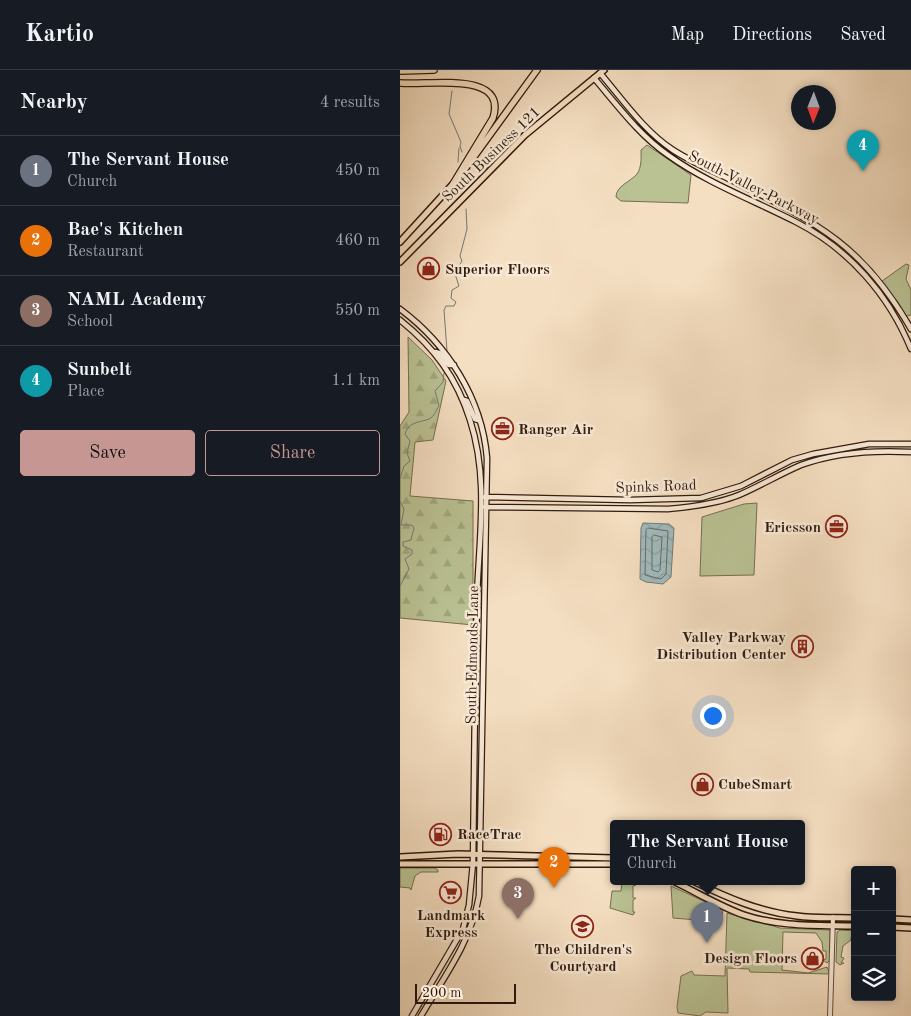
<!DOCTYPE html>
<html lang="en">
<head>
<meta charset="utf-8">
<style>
  body { margin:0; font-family:"Old Standard TT",serif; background:#242831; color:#f1f3f6 }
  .controls { position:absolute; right:15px; bottom:15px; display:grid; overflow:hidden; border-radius:5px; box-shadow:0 2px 8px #0003 }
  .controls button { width:45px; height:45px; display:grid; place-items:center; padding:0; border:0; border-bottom:1px solid #363941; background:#171b24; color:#f1f3f6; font:25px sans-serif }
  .compass { position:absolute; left:391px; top:15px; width:45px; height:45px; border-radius:50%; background:#171b24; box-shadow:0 2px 8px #0003; rotate:181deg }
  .scale { position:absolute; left:15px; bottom:12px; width:101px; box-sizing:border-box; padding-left:5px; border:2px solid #321a0d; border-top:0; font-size:14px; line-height:18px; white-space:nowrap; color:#321a0d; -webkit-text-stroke:4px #f8ead7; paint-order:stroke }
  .you { position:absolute; left:312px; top:645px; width:18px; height:18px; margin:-12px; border:4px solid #fff; border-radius:50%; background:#1a73e8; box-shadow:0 0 0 8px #1a73e833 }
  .badge { display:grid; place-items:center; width:32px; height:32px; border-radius:50%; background:#c59692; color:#fff; font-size:16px; font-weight:700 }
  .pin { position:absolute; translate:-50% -41px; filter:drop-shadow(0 1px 2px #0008) }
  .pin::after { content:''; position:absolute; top:26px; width:18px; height:15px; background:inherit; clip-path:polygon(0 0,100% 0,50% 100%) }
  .popup { position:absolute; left:210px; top:750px; width:195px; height:65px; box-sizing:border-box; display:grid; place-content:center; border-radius:5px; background:#171b24; filter:drop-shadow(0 1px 4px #0005); font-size:16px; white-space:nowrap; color:#9ea1a6 }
  .popup b { font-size:19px; color:#f1f3f6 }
  .popup::after { content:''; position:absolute; left:50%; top:100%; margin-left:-10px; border:10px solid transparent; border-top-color:#171b24 }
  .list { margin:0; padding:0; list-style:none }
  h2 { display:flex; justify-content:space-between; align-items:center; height:65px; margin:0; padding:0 20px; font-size:21px }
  h2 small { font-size:16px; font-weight:400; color:#9ea1a6 }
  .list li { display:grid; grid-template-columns:32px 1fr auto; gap:15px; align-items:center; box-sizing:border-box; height:70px; padding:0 20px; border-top:1px solid #363941 }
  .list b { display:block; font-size:19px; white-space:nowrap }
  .list p { margin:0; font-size:16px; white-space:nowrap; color:#9ea1a6 }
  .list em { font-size:16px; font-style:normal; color:#9ea1a6 }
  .actions { display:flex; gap:10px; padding:15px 20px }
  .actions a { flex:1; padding:11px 0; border:1px solid #c59692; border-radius:5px; text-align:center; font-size:18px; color:#c59692 }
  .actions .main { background:#c59692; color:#111 }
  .icon { flex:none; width:28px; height:28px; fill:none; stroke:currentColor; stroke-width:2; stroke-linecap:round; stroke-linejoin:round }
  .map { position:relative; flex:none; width:511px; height:946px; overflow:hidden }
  header { display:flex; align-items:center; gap:30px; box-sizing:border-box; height:70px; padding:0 25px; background:#171b24; border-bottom:1px solid #363941 }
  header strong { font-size:24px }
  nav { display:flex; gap:28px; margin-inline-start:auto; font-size:18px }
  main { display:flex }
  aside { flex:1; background:#171b24 }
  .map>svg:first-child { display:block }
</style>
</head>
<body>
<header>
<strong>Kartio</strong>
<nav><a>Map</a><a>Directions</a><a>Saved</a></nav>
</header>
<main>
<aside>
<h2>Nearby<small>4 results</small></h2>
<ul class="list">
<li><span class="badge" style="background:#6b7280">1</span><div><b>The Servant House</b><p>Church</p></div><em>450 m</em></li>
<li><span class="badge" style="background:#e8710a">2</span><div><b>Bae's Kitchen</b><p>Restaurant</p></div><em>460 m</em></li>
<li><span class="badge" style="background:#8d6e63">3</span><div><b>NAML Academy</b><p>School</p></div><em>550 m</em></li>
<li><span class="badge" style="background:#0f9aa8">4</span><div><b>Sunbelt</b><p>Place</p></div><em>1.1 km</em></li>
</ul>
<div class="actions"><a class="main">Save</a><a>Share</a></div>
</aside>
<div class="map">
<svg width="511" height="946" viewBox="0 0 511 946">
  <defs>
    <pattern id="forest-firs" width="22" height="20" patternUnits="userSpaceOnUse" patternTransform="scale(1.25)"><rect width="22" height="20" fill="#bac294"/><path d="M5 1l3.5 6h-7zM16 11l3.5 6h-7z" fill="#a0a67e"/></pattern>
    <pattern id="water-waves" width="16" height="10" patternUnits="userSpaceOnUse" patternTransform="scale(1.25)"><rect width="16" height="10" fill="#a0babd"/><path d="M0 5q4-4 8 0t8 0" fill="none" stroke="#8a9fa1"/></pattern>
  </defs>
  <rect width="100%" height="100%" fill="#f5dfc2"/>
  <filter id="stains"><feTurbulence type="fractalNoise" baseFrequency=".004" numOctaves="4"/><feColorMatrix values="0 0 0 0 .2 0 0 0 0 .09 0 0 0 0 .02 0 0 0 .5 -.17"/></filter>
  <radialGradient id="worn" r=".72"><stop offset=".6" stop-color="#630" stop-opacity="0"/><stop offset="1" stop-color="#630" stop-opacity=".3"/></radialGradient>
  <path fill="#bac294" stroke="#766e50" d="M247,75L291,105L288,133L221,131L216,127C216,116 230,112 237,104C242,97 241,87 241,80Z
    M506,194L509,195L506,209L511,220V245L506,246L482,211Z
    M357,433L354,505L300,506L302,447L344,434Z
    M0,798H35L38,800V802H21L15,806L11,820L10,818L0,817Z
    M222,812H231L236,815L233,816V828H236L233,830V842H235L233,845L210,838L212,821H221Z
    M271,816L323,840L321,852L273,848Z
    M327,843L380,858L430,860V890L427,893L423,890L426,889V881H423L422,872L416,863L383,862L382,900L408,903L427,897L430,904L350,902L349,899L327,898L328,943L306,942L300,946L278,943L277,937L281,906L292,901L294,905L325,906Z
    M440,860L455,861V867H451V870L443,876L441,887L444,888L441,893H444L440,895L436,892L437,862Z"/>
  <path fill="url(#forest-firs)" stroke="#766e50" d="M8,267L32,290L46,311L33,370L15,372L10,426L73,431V555L0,548V356L9,342Z"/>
  <path fill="url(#water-waves)" stroke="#747a77" d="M243,453L269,454L274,458L271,507L263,514L246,512L240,509L241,458Z"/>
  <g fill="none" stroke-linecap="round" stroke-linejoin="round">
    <path stroke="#696a65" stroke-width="1" d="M248,458L268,461L266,504L261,509L245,505L246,460Z
      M254,465L262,467L260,500L258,502L252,500V467Z"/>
    <path stroke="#747a77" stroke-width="1" d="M52,21L49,44L61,72L60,76L62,82
      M58,92L59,78
      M47,281L44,240L46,236H54L56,232L51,228L52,220L59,216L56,207L57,199L62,191L60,186L67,159L66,139
      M0,409L4,396L10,391L7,383L10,371L5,364C9,351 19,353 29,349C34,347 36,340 39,336L35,321L43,312L44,303
      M0,431L4,439L1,455H12L14,458L11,470L3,472V476L12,480V484L5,489L9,499L0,516"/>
    <defs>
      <path id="tertiary" d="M430,946L433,847"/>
      <path id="secondary" d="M200,3C223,30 244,61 273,80C293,93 316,102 337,113C420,154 463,176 511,259
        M194,8C217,35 239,65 268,85C307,113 353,130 396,152C449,179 489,225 511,279
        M0,239C47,274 82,328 87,388L79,826C71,872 44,907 21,946
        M0,250C34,277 57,308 70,350C89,408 79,468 77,527C75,616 74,704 73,793L69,835L63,859L12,946
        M35,282L39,283L49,295H54
        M64,330L67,331L75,349L78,350
        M85,427L230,430L301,428L341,416L392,390L413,384L469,374H511
        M85,437L268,439C291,437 317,434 339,425C360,416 380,404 401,395C436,382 474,380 511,382"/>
      <path id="primary" d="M0,172L53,114
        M0,192L125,65L204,0
        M0,787L58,784L213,788
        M0,794H213
        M275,812C298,823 321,837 344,845C380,857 418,855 455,856
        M295,812C328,828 360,842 397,846C416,849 436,847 455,848
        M492,849L511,850
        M492,857L511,858"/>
      <path id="motorway" d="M0,1L34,0
        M0,13C28,16 108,0 93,48L53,114
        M60,106L137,0"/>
    </defs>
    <use href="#tertiary" stroke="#634b3a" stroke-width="6"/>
    <use href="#secondary" stroke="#321a0d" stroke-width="7"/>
    <use href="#primary" stroke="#321a0d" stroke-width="8"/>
    <use href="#motorway" stroke="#321a0d" stroke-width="8"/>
    <use href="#tertiary" stroke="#f8ead7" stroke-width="4"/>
    <use href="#secondary" stroke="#f8ead7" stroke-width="4.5"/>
    <use href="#primary" stroke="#f5dfc2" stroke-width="5"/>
    <use href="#motorway" stroke="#f5dfc2" stroke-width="5.5"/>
  </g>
  <defs>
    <symbol id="shop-ring" viewBox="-11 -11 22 22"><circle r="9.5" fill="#f8ead7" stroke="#8f2418" stroke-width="1.5"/><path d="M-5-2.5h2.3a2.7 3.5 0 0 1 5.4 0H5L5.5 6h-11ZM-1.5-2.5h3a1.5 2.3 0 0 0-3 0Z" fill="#8f2418"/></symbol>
    <symbol id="office-ring" viewBox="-11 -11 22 22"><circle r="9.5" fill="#f8ead7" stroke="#8f2418" stroke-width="1.5"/><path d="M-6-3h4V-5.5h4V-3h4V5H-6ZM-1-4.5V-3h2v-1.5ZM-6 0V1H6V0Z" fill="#8f2418"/></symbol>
    <symbol id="building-ring" viewBox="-11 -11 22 22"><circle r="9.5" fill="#f8ead7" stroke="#8f2418" stroke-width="1.5"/><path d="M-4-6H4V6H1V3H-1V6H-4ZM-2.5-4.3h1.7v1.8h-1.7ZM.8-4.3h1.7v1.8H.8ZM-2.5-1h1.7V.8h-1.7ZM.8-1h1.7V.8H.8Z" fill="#8f2418"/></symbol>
    <symbol id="fuel-ring" viewBox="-11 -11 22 22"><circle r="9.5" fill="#f8ead7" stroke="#8f2418" stroke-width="1.5"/><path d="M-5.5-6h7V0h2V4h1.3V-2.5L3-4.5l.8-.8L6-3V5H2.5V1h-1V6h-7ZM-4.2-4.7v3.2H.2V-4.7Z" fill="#8f2418"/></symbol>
    <symbol id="supermarket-ring" viewBox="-11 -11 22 22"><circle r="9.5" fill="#f8ead7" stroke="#8f2418" stroke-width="1.5"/><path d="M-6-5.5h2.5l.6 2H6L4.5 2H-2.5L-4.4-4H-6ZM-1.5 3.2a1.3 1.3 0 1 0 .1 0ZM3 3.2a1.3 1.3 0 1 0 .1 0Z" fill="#8f2418"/></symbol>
    <symbol id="school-ring" viewBox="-11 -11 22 22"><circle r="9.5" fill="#f8ead7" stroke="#8f2418" stroke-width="1.5"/><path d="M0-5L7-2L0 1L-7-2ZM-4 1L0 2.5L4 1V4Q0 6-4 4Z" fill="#8f2418"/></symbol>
  </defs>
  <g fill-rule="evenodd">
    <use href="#shop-ring" x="16" y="186" width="25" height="25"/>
    <use href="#office-ring" x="90" y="346" width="25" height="25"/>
    <use href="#office-ring" x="424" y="444" width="25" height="25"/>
    <use href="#building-ring" x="390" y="564" width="25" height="25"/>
    <use href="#shop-ring" x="290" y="702" width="25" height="25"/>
    <use href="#fuel-ring" x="28" y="752" width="25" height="25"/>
    <use href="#supermarket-ring" x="38" y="810" width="25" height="25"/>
    <use href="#school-ring" x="170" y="844" width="25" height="25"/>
    <use href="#shop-ring" x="400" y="876" width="25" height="25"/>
  </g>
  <g text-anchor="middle" stroke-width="5" stroke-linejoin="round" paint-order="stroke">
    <g font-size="15" fill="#321a0d" stroke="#f8ead7">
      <text transform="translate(91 84) rotate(-44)" y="5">South Business 121</text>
      <text transform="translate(354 117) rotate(27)" y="5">South Valley Parkway</text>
      <text transform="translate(256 416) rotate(-2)" y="5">Spinks Road</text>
      <text transform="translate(72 585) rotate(-89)" y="5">South Edmonds Lane</text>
    </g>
    <g font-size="15" font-weight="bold" fill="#321a0d" stroke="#f8ead7" text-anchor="start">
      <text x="45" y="204">Superior Floors</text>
      <text x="118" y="364">Ranger Air</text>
      <text x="421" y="462" text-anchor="end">Ericsson</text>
      <text x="386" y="572" text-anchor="end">Valley Parkway<tspan x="386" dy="17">Distribution Center</tspan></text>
      <text x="318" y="719">CubeSmart</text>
      <text x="57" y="769">RaceTrac</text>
      <text x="51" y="850" text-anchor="middle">Landmark<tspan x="51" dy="17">Express</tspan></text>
      <text x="183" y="884" text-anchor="middle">The Children's<tspan x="183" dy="17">Courtyard</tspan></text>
      <text x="397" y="893" text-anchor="end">Design Floors</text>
    </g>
  </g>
  <rect width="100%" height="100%" filter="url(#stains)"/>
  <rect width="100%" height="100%" fill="url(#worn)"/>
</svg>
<div class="controls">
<button>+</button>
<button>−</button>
<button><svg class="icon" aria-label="layers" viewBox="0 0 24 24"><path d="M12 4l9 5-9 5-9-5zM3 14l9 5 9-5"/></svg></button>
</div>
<svg class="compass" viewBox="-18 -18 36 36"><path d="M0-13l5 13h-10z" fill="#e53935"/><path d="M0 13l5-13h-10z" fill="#9ea1a6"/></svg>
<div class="scale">200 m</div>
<div class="you"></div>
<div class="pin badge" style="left:307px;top:873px;background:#6b7280">1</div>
<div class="popup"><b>The Servant House</b>Church</div>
<div class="pin badge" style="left:154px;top:818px;background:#e8710a">2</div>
<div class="pin badge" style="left:118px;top:849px;background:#8d6e63">3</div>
<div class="pin badge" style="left:463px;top:101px;background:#0f9aa8">4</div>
</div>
</main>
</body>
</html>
